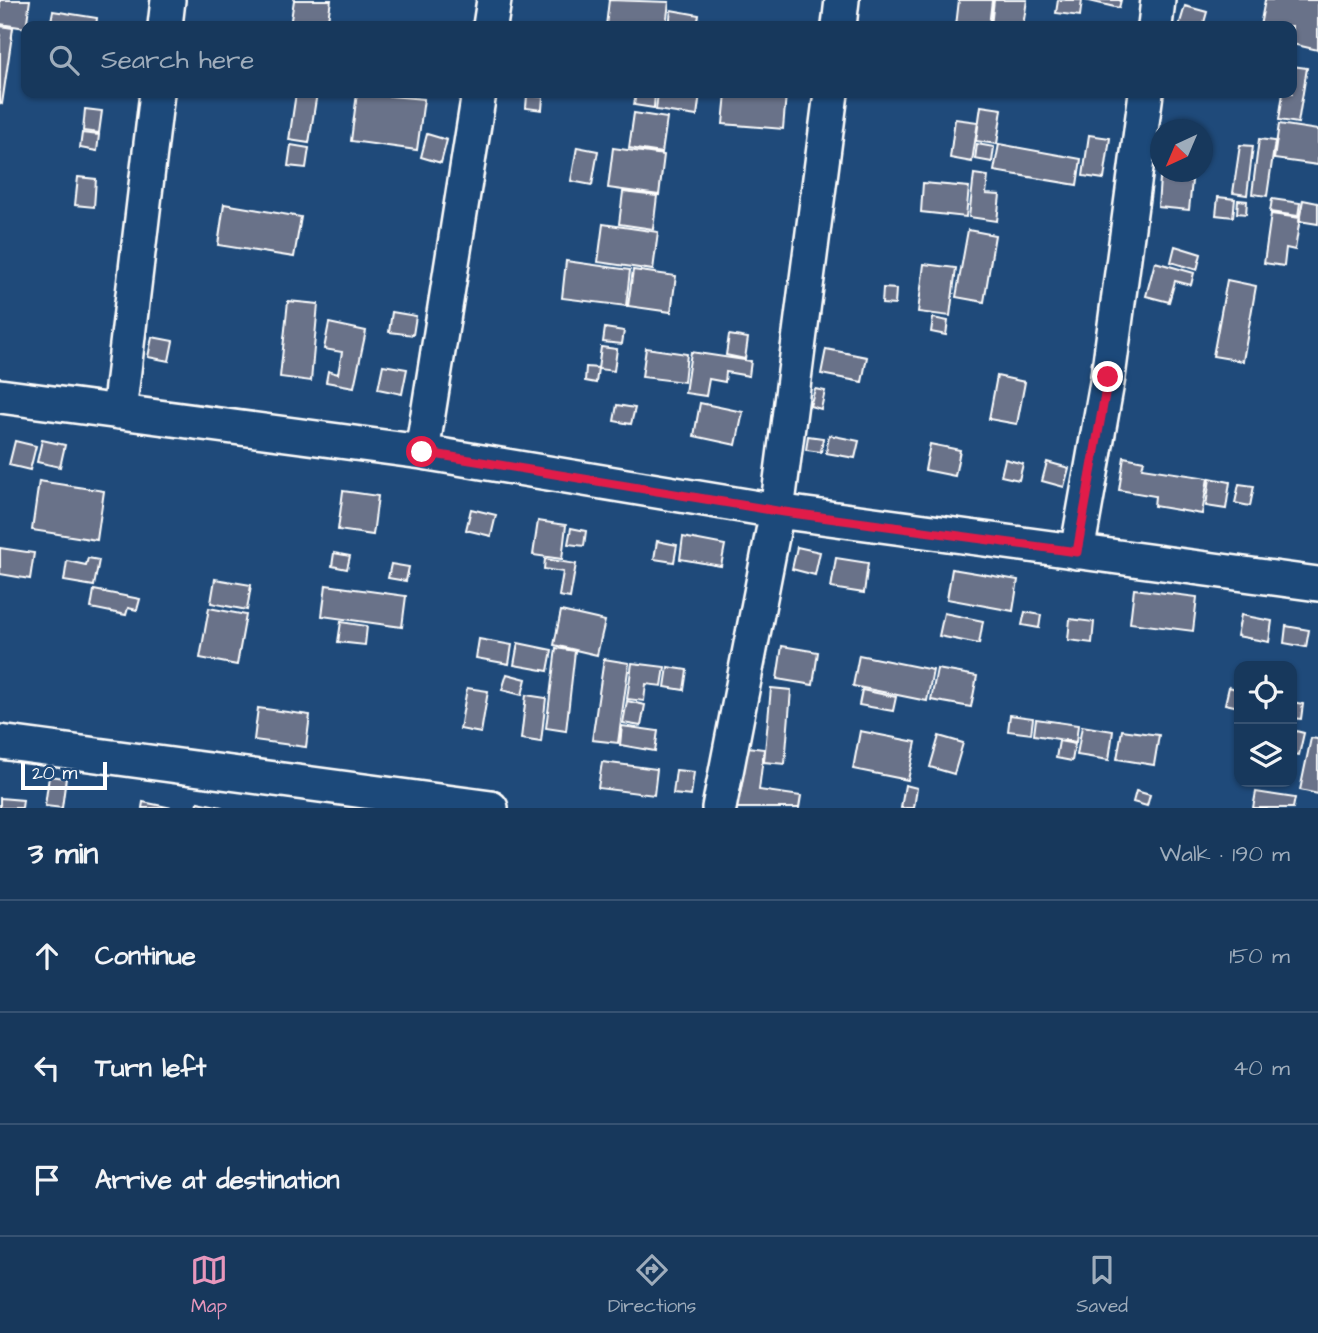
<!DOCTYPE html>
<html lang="en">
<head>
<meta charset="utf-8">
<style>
  body { margin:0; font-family:"Architects Daughter",sans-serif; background:#203f62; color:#f1f3f6 }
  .controls { position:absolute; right:21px; bottom:21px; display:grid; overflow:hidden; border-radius:14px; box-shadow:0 2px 5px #0004 }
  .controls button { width:63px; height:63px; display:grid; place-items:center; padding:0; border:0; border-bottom:2px solid #365272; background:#17385c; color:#f1f3f6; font:35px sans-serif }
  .compass { position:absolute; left:1150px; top:119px; width:63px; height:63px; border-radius:50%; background:#17385c; box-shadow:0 2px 5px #0004; rotate:224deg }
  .scale { position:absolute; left:21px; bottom:18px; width:86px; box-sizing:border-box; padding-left:7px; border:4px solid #fff; border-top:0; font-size:19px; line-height:24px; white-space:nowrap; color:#fff; -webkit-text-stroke:5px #1f4a7a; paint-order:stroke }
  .stop { position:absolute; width:21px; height:21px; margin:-16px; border:5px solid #e11d48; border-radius:50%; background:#fff }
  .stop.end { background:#e11d48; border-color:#fff; box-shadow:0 2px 7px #0008 }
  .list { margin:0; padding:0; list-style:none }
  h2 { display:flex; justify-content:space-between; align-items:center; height:91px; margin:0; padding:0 28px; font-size:30px }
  h2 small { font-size:23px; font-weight:400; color:#9eacbb }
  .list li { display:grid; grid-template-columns:46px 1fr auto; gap:21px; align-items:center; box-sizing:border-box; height:112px; padding:0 28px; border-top:2px solid #365272 }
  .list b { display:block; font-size:26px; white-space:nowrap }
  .list em { font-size:23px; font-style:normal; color:#9eacbb }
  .icon { flex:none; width:38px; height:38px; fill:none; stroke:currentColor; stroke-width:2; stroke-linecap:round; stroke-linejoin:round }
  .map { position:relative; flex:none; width:1318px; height:808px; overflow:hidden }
  .search { position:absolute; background:#17385c; box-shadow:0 2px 5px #0004; left:21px; right:21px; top:21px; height:77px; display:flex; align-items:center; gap:18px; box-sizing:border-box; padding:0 24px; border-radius:14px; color:#9eacbb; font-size:26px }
  .sheet { height:427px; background:#17385c }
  nav { display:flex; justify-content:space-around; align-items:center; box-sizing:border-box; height:98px; border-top:2px solid #365272; background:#17385c; font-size:19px; color:#9eacbb }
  nav a { display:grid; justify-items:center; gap:4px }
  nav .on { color:#e797bd }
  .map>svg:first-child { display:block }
</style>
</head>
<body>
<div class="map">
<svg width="1318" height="808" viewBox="0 0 1318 808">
  <rect width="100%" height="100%" fill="#1f4a7a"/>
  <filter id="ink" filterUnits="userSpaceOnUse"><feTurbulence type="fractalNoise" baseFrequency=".0143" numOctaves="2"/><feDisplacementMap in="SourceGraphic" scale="14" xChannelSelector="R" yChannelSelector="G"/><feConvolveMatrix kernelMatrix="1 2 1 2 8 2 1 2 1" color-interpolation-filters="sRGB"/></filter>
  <g filter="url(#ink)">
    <path fill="#697289" stroke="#fff" stroke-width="2" d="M0,0H30L26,28L0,24Z
      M294,0H331L327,26H290Z
      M609,0L669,2L666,26H606Z
      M959,0H992L989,26H956Z
      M994,0H1027L1023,26H991Z
      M1058,0H1082L1080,16L1056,13Z
      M1085,0H1121L1119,8Z
      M1265,0H1318V50L1292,44V26H1260Z
      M1185,6L1207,12L1203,26H1179Z
      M671,10L699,15L697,26H669Z
      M53,11L97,18L96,26H50Z
      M0,26L13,28L2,104L0,103Z
      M1292,66L1307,68L1298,123L1279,120L1283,93H1292Z
      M296,93H317L309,143L289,140Z
      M357,93L424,99L417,150L351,141Z
      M636,93H655L654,108L634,105Z
      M658,93H700L697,116L656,110Z
      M726,93L786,94L783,129L723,124Z
      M527,95L543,97L542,110L526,108Z
      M981,106L1002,109L997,144L976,141Z
      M85,109L102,111L99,133L83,131Z
      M634,113L667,118L662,153L629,148Z
      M955,119L978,122L972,162L950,158Z
      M1279,124L1318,130V165L1274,159Z
      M82,133L99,135L97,151L80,148Z
      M427,134L447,140L441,163L421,157Z
      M1089,135L1110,138L1104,179L1083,176Z
      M1259,139L1275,141L1267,196L1252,194Z
      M977,144L994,147L992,162L975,159Z
      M999,144L1081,159L1077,185L994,171Z
      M291,145L309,148L306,168L288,166Z
      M1240,145L1253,146L1247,195L1233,193Z
      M577,147L598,151L592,185L571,181Z
      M613,148L664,155L659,195L608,188Z
      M974,174L988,176L986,194L1000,195L997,221L969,217Z
      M78,177L96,179L94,207L75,205Z
      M1160,178L1192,181L1189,210L1158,207Z
      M923,183L969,187L966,217L921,212Z
      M623,192L657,196L653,229L619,224Z
      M1218,197L1235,199L1233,217L1216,215Z
      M1272,199L1300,203L1298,216L1270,212Z
      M1238,200L1247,201L1246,214L1237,213Z
      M1303,200L1318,203V224L1299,221Z
      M224,204L301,217L294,257L218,245Z
      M1271,214L1300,218L1295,250L1286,248L1284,266L1264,263Z
      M603,224L658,232L653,270L598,262Z
      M968,230L995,235L984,302L956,297Z
      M1175,246L1201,254L1197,270L1171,262Z
      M566,261L630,270L626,306L562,298Z
      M1155,262L1194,273L1191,285L1175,281L1169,302L1146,296Z
      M924,264L956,268L950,316L918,312Z
      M633,270L676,276L671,312L628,306Z
      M1227,280L1256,286L1243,361L1213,356Z
      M883,288L896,289L895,305L882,304Z
      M288,301L318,304L311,381L280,377Z
      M392,312L416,316L413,335L389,332Z
      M933,318L948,321L946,335L931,332Z
      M329,323L366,331L354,387L326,382L328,371L338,374L342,352L324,349Z
      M605,328L624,331L622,344L603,342Z
      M729,335L748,338L745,359L726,355Z
      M152,337L173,341L169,361L148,357Z
      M601,347L617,349L614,371L598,369Z
      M646,348L687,354L684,382L642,377Z
      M826,349L867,357L862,382L821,374Z
      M691,352L751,361L749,376L726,372L725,382L709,379L706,396L685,393Z
      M383,365L407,369L402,394L378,389Z
      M586,367L598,368L596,383L585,381Z
      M997,376L1025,382L1017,424L989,419Z
      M815,389L825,391L821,409L810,406Z
      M700,403L743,412L736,445L694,436Z
      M617,405L635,408L631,424L614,421Z
      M829,435L859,441L855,458L826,453Z
      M808,436L823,438L821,452L806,450Z
      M42,440L65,445L60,467L37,462Z
      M15,441L36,446L30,470L9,465Z
      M930,444L960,450L955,476L925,470Z
      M1124,457L1144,461L1142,468L1208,478L1202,514L1154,506L1155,496L1119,490Z
      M1005,459L1023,464L1019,480L1001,476Z
      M1047,462L1069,468L1064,487L1042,481Z
      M1210,478L1230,482L1226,509L1206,506Z
      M39,481L104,491L97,540L32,530Z
      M1239,484L1254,486L1250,506L1235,503Z
      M343,491L378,496L373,535L338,530Z
      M471,509L496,515L491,536L466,530Z
      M538,521L566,525L562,559L533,555Z
      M571,528L586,531L584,546L568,544Z
      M683,537L725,545L721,566L680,559Z
      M657,541L677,545L674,562L654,559Z
      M797,547L820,552L815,575L792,569Z
      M0,548L34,553L30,579L0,574Z
      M334,553L350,556L347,569L332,566Z
      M88,558L99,560L94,586L64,581L67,561L86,565Z
      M836,558L868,563L864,593L831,588Z
      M545,559L576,564L570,598L559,596L563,572L544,569Z
      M391,564L409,567L406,581L388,578Z
      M952,569L1018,580L1013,611L947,599Z
      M215,579L251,585L247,610L211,603Z
      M326,585L406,596L402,627L322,616Z
      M1134,589L1197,597L1193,631L1130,623Z
      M94,590L140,599L137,610L128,608L126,615L91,608Z
      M209,608L246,615L237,665L200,658Z
      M561,611L605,621L597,655L554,645Z
      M1025,612L1041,615L1039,628L1022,625Z
      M944,613L983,621L979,644L939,636Z
      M1241,615L1272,621L1269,642L1237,636Z
      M1070,619L1094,622L1092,643L1068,640Z
      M341,622L367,626L365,645L338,642Z
      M1286,626L1309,630L1306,647L1284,643Z
      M479,639L512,645L509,664L476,658Z
      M518,643L552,650L548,671L514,665Z
      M782,646L818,652L813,685L777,679Z
      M556,648L575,651L566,731L546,728Z
      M859,655L933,670L927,701L853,686Z
      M604,659L629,663L618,743L592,740Z
      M632,663L665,667L662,686L646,684L644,701L627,699Z
      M668,667L687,670L684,690L665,687Z
      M937,669L977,676L971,707L931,700Z
      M507,674L526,679L522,695L502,690Z
      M1229,687L1239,690V707L1225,704Z
      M467,688L488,691L481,733L460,729Z
      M771,688L791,690L785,764L764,762Z
      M862,690L896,697L893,711L859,705Z
      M526,695L546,698L541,742L521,739Z
      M627,701L645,705L641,726L623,723Z
      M1292,702L1303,704L1301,719L1292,718Z
      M258,708L310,715L306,747L254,740Z
      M1010,715L1033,718L1031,734L1008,731Z
      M1036,719L1078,725L1076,742L1034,735Z
      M622,726L658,731L655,751L620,745Z
      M1082,726L1113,731L1109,760L1077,755Z
      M1122,730L1159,735L1154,765L1117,759Z
      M1292,730L1304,733L1299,755L1292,754Z
      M860,731L916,742L908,780L853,769Z
      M939,736L963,743L954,774L930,767Z
      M1311,738L1318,739V794L1300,790Z
      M1059,741L1075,744L1072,761L1056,758Z
      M739,746L764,749L759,790L801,796L799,808H735Z
      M602,762L657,769L654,795L598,788Z
      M676,770L694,772L691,796L673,794Z
      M49,776L66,778L62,808L45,806Z
      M905,785L917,788L914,808H901Z
      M1136,791L1150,795L1147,806L1133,802Z
      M1256,792L1295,798L1293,808H1253Z
      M0,798L23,800L22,808H0Z
      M143,802L172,808H142Z
      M198,802L222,807V808H197Z"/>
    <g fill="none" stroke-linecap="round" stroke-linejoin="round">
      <defs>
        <path id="minor" d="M165,26L168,0
          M490,26L494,0
          M839,26L842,0
          M1155,26L1158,0
          M0,396L422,452L777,511L1318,584
          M119,412L157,93
          M422,452L479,93
          M1077,552L1108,377L1146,93
          M0,742L491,808
          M719,808L777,511L831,93"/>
      </defs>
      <use href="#minor" stroke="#fff" stroke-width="38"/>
      <use href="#minor" stroke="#1f4a7a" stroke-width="33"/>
    </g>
  </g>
  <g fill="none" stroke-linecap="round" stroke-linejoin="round" filter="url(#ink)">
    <path stroke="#e11d48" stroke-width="9" d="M422,452L777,511L1077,552L1108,377"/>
  </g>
</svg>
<div class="controls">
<button><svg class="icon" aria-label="locate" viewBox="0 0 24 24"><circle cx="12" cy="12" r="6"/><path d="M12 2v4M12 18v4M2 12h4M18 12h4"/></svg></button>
<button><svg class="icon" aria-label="layers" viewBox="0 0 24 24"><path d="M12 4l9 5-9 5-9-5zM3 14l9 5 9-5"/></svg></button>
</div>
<svg class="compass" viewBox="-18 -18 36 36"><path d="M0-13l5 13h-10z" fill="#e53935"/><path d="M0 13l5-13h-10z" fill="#9eacbb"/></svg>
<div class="scale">20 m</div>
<div class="stop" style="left:422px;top:452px"></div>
<div class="stop end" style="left:1108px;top:377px"></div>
<div class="search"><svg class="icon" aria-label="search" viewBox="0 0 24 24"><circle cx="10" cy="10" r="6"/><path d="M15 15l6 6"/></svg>Search here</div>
</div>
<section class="sheet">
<h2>3 min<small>Walk · 190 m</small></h2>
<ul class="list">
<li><svg class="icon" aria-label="ahead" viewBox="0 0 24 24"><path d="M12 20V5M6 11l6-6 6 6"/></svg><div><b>Continue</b></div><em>150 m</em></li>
<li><svg class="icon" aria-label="left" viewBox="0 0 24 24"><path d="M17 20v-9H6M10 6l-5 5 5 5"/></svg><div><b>Turn left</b></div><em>40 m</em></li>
<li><svg class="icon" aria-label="arrive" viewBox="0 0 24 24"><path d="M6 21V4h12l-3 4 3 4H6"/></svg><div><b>Arrive at destination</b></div></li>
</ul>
</section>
<nav>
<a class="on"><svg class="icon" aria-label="map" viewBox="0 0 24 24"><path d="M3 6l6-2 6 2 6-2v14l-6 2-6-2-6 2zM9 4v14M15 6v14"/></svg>Map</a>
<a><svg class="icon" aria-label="directions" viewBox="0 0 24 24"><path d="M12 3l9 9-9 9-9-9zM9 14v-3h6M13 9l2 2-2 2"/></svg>Directions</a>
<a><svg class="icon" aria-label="saved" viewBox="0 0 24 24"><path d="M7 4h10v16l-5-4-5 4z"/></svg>Saved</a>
</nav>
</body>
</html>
